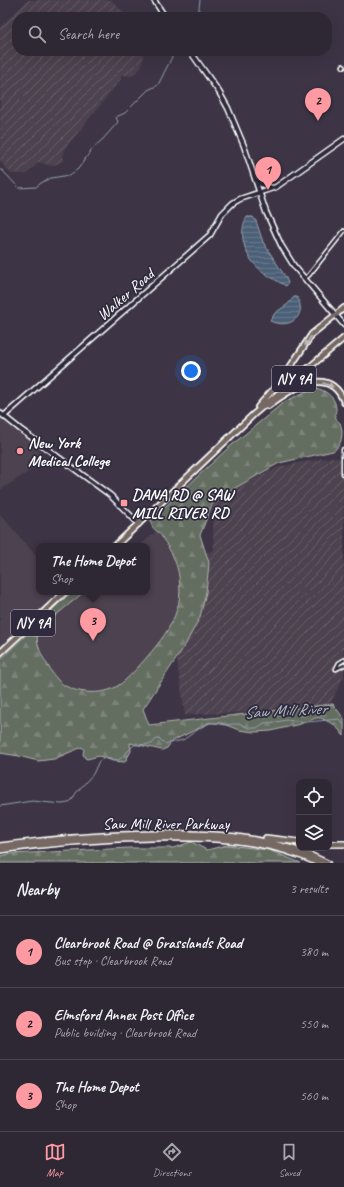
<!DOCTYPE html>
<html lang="en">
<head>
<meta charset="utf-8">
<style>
  body { margin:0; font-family:Caveat,sans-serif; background:#36303c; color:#f1f3f6 }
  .controls { position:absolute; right:12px; bottom:12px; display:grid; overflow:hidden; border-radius:8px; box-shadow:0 4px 16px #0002 }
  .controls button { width:36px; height:36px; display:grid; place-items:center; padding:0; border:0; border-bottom:1px solid #49444f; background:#2e2834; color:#f1f3f6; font:20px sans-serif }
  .you { position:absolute; left:191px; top:371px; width:14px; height:14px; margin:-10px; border:3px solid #fff; border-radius:50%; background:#1a73e8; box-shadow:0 0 0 6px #1a73e833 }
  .badge { display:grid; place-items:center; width:26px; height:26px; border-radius:50%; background:#ff9aa2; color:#111; font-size:13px; font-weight:700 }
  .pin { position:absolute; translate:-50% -33px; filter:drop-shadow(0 1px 2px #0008) }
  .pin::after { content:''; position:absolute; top:21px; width:14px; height:12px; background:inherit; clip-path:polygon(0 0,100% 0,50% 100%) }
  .popup { position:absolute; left:36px; top:543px; width:114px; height:52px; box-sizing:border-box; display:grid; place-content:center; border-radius:8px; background:#2e2834; filter:drop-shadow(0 1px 3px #0005); font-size:13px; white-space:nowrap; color:#a7a6ac }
  .popup b { font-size:15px; color:#f1f3f6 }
  .popup::after { content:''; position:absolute; left:50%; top:100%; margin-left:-8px; border:8px solid transparent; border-top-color:#2e2834 }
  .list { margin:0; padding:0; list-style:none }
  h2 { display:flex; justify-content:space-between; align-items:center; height:52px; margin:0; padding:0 16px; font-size:17px }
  h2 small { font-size:13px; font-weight:400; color:#a7a6ac }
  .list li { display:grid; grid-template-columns:26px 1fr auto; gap:12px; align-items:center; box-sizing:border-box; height:72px; padding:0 16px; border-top:1px solid #49444f }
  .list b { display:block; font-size:15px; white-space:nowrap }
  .list p { margin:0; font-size:13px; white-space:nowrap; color:#a7a6ac }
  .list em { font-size:13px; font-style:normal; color:#a7a6ac }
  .icon { flex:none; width:22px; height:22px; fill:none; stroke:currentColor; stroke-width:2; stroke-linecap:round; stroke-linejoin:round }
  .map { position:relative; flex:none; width:344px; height:863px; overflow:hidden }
  .search { position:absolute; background:#2e2834; box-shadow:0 4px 16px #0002; left:12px; right:12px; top:12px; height:44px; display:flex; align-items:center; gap:10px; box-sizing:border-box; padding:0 14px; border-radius:16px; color:#a7a6ac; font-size:15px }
  .sheet { height:268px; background:#2e2834 }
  nav { display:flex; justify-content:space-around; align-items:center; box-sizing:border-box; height:56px; border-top:1px solid #49444f; background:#2e2834; font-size:11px; color:#a7a6ac }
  nav a { display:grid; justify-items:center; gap:2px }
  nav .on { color:#ff9aa2 }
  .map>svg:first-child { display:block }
</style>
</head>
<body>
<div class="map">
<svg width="344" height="863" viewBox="0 0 344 863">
  <defs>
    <pattern id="industrial-furrows" width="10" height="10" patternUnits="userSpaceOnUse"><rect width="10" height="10" fill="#4e4250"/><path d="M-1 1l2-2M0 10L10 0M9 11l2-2" fill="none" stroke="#695e6a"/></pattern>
    <pattern id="forest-firs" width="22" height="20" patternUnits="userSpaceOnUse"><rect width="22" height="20" fill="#646d61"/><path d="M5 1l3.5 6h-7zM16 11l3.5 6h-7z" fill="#7b8379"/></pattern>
    <pattern id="water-rules" width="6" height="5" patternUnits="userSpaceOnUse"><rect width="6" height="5" fill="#4c6077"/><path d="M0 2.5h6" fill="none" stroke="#67788b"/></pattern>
  </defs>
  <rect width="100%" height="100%" fill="#3d3546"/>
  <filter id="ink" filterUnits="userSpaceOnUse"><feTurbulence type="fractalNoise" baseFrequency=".025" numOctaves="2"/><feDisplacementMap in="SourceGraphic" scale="8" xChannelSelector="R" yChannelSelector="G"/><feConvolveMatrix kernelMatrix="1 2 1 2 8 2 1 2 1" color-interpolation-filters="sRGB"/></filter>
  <g filter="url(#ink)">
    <path fill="#4e4250" d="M0,417L32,443L47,460L0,490Z
      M0,514L39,559V592H60L20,629L0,652Z
      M157,531L175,561L180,587L178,608L171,624L155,648L136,670L118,686L103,692L89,693L67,687L57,680L40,653L36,637L38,630L84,592H147V546H139Z"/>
    <path fill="url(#industrial-furrows)" d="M28,0H111L128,17H17V51H146L143,55L144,59L142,61L141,68L132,76L121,75V79L64,150L62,155L63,161L52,166L38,162L26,174H11L0,161V27Z
      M332,457L344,460V676L328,708L185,715L176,653L201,555L214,550L212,496L282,466Z"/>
    <path fill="url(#forest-firs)" stroke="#b2b6b0" d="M319,389C328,392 336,399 336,409C336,412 334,415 336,418C336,420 339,422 340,423C344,432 342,446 333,451L279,463L214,500L200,535L209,563L206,592L200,617L184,647L143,709L149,725L333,704L344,719V736L335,725L321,718H316L300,724L271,731L254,732L239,730L221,723H210L172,741L167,748L162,750L130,743L131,751L125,762L113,761L99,756L87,759L85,758L83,754L84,750L82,747L54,759L38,761L19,756L0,753V660L56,606L72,592H84L38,630C35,642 40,653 47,664C50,669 53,675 57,679C69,694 103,697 119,685C129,678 138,667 147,657C159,643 172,627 177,609C182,595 180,574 175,561C172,553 166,544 162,537C158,530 150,529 151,520L227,449L284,402L307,391Z
      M191,842L207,850L227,845L269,850L301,863H0V856L11,854L130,848H173Z"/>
    <path fill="url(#water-rules)" stroke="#94a0ad" d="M247,217H253L256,221L263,242L286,278L288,283L286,286C265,274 247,265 243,239C242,232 243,223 247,217Z
      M294,297H297C308,316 290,330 270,321L275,313L288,304Z"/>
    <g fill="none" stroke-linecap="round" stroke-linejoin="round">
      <path stroke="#94a0ad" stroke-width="1" d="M198,17L200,0
        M0,170H2L19,188L36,187L41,183L51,178L70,175L78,169L93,148L103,139L118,122L116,117L125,113L148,90L158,85L175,51
        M0,806L32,801L62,804L68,803L72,800L76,793L93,774L99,761L105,758L119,760L134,745L152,744L155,740L159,738L165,744L183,740L209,722L225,725L233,724H241L248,728H257L264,723L276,722L286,720L307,722L339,719L344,725"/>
      <defs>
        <path id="street" d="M343,66L344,67
          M305,278L309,275L344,231
          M344,660L339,663L336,669L344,665"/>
        <path id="secondary" d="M154,0L165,17
          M190,51L219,92L228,108L244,146L266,212L281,245L294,266L344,325
          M256,179L261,184L272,188
          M0,413L20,429L110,495L139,524
          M4,416L210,235L222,214L233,203L240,199L276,187L344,139
          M344,450V473"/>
        <path id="primary" d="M268,406C289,390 329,363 344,402
          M258,407L283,378L312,334L344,308
          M115,546L254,414L344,338
          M0,653L65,592"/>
        <path id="highway" d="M266,838L299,842
          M329,844H344
          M0,846C50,839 101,835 152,834C213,833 272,835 327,863
          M0,850C50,843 101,839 151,838C208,837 266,838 318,863"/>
      </defs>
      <use href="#street" stroke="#fff" stroke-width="5.5"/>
      <use href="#secondary" stroke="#fff" stroke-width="7"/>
      <use href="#primary" stroke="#fff" stroke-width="8"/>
      <use href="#highway" stroke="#fff" stroke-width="8"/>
      <use href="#street" stroke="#2f2a3d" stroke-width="2.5"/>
      <use href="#secondary" stroke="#2f2a3d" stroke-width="4"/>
      <use href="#primary" stroke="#766964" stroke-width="4.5"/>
      <use href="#highway" stroke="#766964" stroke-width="5"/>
    </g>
    <defs><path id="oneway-solid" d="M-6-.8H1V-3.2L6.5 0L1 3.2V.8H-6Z"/></defs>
    <g fill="#c1bcb9">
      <use href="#oneway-solid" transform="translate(308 341) rotate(124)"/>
      <use href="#oneway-solid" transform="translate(328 385) rotate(21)"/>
    </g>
  </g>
  <g fill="#ff9aa2" stroke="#2f2a3d" stroke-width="1.5">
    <circle cx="20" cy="451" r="4"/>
    <rect x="120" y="499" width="8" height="8" rx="2"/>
  </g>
  <g text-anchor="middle" stroke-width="3.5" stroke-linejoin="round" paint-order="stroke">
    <g fill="#2f2a3d" stroke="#c1bfc5" stroke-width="1">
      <rect x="272" y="366" width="44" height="26" rx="3"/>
      <rect x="11" y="610" width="44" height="26" rx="3"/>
    </g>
    <g font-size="15" font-weight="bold" fill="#fff">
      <text x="294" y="384">NY 9A</text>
      <text x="33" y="628">NY 9A</text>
    </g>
    <g font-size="16" fill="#fff" stroke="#2f2a3d">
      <text transform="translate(125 294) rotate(-41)" y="6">Walker Road</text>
      <text x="166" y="829">Saw Mill River Parkway</text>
    </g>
    <g font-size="16" font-weight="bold" fill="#fff" stroke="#2f2a3d" text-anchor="start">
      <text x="28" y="448">New York<tspan x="28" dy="18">Medical College</tspan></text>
      <text x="132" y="500">DANA RD @ SAW<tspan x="132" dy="18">MILL RIVER RD</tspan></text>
    </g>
    <g font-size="17" font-style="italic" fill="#aeb7c2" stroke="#2f2a3d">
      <text transform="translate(285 710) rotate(-3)" y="6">Saw Mill River</text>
    </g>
  </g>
</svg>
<div class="controls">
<button><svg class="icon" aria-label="locate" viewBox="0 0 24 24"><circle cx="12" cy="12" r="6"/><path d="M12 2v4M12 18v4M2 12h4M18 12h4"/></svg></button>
<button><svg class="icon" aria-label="layers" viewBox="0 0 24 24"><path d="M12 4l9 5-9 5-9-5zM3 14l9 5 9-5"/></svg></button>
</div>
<div class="you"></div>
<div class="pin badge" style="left:268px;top:190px">1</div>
<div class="pin badge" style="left:318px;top:121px">2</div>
<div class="pin badge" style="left:93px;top:641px">3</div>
<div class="popup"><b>The Home Depot</b>Shop</div>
<div class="search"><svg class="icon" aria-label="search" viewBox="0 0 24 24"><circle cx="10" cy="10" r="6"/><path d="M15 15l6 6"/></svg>Search here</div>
</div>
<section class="sheet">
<h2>Nearby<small>3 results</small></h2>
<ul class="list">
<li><span class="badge">1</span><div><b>Clearbrook Road @ Grasslands Road</b><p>Bus stop · Clearbrook Road</p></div><em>380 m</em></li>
<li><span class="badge">2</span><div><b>Elmsford Annex Post Office</b><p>Public building · Clearbrook Road</p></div><em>550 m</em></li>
<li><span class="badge">3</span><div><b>The Home Depot</b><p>Shop</p></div><em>560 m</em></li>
</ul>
</section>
<nav>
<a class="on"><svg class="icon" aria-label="map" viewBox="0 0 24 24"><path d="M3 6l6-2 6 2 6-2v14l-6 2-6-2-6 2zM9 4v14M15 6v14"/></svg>Map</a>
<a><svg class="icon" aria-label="directions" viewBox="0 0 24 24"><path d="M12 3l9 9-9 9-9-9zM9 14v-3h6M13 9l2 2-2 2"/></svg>Directions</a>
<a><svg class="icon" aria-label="saved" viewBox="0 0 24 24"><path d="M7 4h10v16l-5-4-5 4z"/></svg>Saved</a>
</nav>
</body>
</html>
